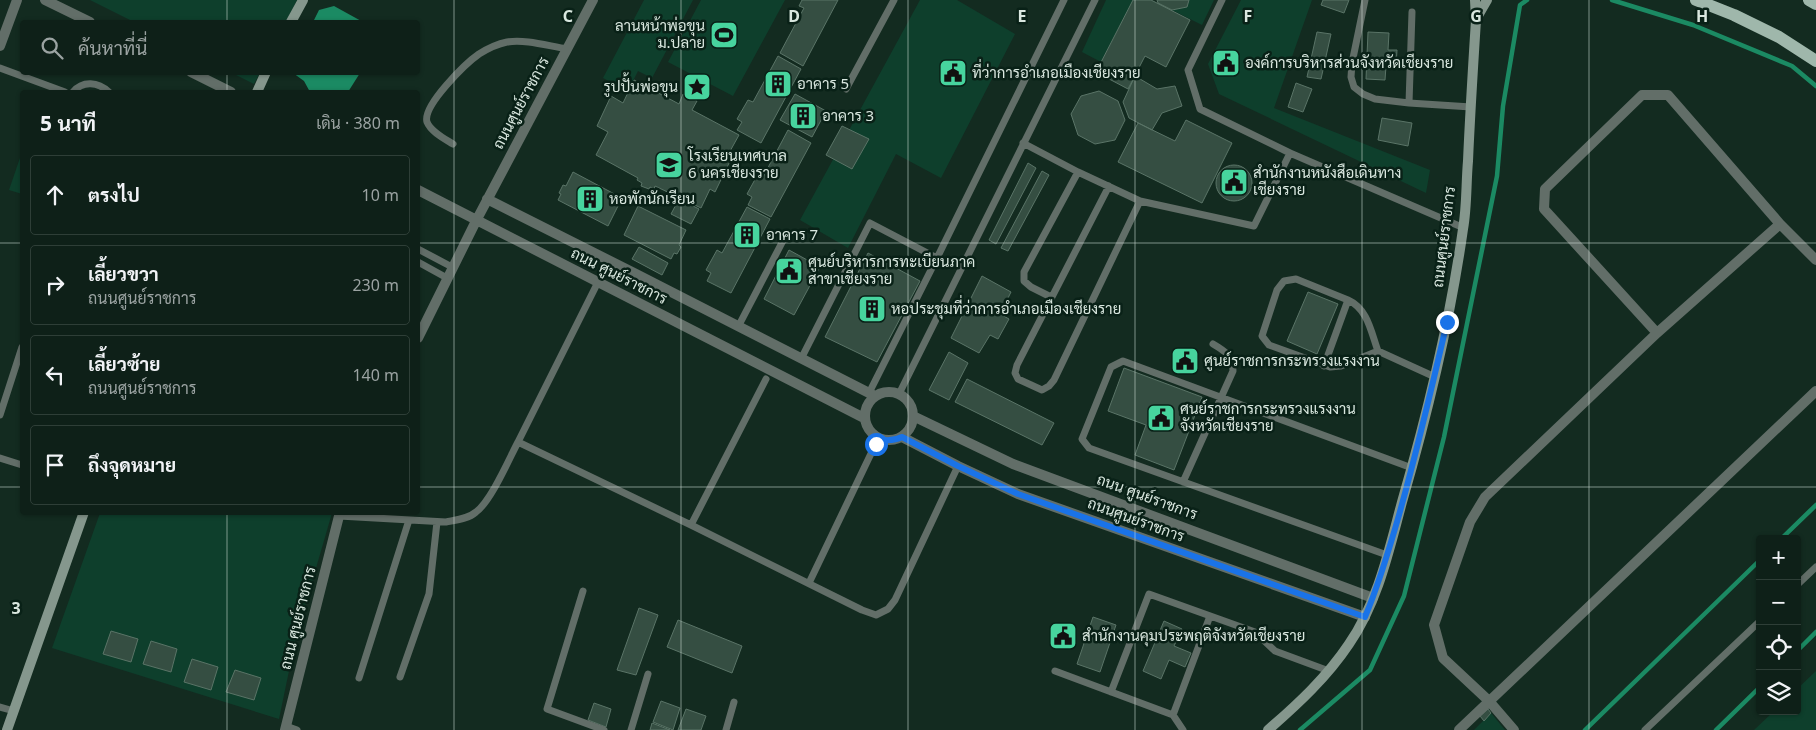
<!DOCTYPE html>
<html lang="th">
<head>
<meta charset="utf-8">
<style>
  body { margin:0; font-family:"Noto Sans",Sarabun,sans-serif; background:#1c2d25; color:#f1f3f6 }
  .controls { position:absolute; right:15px; bottom:15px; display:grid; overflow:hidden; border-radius:5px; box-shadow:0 1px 4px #0004 }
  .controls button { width:45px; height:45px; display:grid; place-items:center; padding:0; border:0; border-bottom:1px solid #2e3e37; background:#0e2018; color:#f1f3f6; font:25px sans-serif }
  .stop { position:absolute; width:15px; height:15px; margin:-11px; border:4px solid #1a73e8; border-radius:50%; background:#fff }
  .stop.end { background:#1a73e8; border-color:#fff; box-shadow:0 1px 5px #0008 }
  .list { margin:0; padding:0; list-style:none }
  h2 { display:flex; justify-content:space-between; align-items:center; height:65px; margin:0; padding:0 20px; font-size:21px }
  h2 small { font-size:16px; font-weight:400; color:#9ba3a2 }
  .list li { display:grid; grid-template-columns:32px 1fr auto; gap:15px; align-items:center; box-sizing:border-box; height:80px; margin:0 10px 10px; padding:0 10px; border:1px solid #2e3e37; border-radius:5px }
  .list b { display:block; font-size:19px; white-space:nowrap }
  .list p { margin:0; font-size:16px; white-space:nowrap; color:#9ba3a2 }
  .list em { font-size:16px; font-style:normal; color:#9ba3a2 }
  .icon { flex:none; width:28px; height:28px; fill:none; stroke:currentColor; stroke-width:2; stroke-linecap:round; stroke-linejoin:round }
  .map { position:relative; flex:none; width:1816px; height:730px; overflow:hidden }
  .search { position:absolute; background:#0e2018; box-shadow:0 1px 4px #0004; left:20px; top:20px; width:400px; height:55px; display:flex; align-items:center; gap:12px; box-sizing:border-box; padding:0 18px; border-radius:5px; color:#9ba3a2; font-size:19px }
  .panel { position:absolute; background:#0e2018; box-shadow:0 1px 4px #0004; left:20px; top:90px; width:400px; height:425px; border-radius:5px }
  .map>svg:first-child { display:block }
</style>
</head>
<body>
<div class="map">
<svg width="1816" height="730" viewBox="0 0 1816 730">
  <rect width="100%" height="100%" fill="#132b20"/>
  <path fill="#0e3f2c" d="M90,0H297L286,22H134Z
    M644,0H693L652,78L638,71L628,91L603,78Z
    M701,0H785L733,96L668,62Z
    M920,0H957L1015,34L941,178L896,154L848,248L800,220Z
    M1106,0H1133L1101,62L1082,52Z
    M1189,0H1214L1202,25L1172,10L1187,7Z
    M1241,0H1312L1274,108L1430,170L1426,193L1219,94L1208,64Z
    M232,73H260L254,84Z
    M22,152V194L9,190Z
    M100,513H332L296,637L279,719L52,648Z
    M1816,671V730H1754L1774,711H1797V689Z
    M1491,713L1505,730H1474Z"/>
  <path fill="#1b8a63" d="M334,6L363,22H313L319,10Z
    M293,73H360L348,92H310L304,81Z"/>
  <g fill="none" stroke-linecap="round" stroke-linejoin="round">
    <path stroke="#1b8a63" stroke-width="4.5" d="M1612,0L1693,25L1792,66L1816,86
      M1781,539L1816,505
      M1797,651L1816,632
      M1300,730L1370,670L1404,596L1444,437L1497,176L1503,106L1520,5L1527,0
      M1585,730L1760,560
      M1716,730L1760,687"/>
  </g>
  <path fill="#354e42" stroke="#5a7467" d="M802,0H838L803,66L780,53L804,8L799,6Z
    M1133,0H1151L1190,20L1166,67L1145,56L1128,89L1096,72Z
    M1157,0H1189L1187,7L1172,10L1158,3Z
    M1323,0H1349L1344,13L1321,5Z
    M1317,32L1331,34L1321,79L1307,77Z
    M1368,32L1389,33L1388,50H1397L1396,66H1386L1385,80L1366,79Z
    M778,56L801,69L761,143L737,130L742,122L737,119L748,100L753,102Z
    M1135,76L1157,89L1175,86L1182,106L1162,113L1152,130L1129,118L1123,102Z
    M634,80L679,104L683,94L697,101L692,110L739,135L729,153L733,155L715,192L710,189L701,208L655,186L654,189L650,187L649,189L641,186L642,183L637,180L638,178L596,155L608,132L597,126L611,96L623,103Z
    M1296,83L1312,89L1303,112L1288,107Z
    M1099,91L1118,101L1125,120L1115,140L1095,144L1078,135L1071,114L1081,96Z
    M795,94L826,111L812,137L780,120Z
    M1382,118L1412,123L1408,146L1378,140Z
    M1186,120L1232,143L1202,203L1118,162L1138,123L1175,141Z
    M842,126L869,139L852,169L826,155Z
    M788,130L811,143L771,217L748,205L752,197L747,194L758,174L763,177Z
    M1028,163L1036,168L996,244L989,240Z
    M1216 183a18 18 0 1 1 36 0a18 18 0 1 1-36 0Z
    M1042,171L1049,175L1008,251L1001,248Z
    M573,172L622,198L608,226L558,200L561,194L559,193L563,185L566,186Z
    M679,199L699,209L691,224L671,214Z
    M638,206L686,230L679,245L681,247L677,254L674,253L671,259L624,235Z
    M747,207L770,219L731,293L707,281L711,273L706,270L717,250L722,253Z
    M639,247L668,263L662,275L632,259Z
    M789,250L820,267L794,315L764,299Z
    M868,253L920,281L877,362L825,337Z
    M982,276L1011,292L1000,314L1009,319L998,339L990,335L979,353L951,338Z
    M1308,292L1338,304L1317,354L1287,341Z
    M949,352L968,363L949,400L929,390Z
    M1124,368L1202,397L1174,470L1135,455L1146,425L1108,411Z
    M967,379L1054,423L1042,445L955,402Z
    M639,608L658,615L636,675L617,670Z
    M1093,617L1116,625L1100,672L1077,664Z
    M678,620L742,646L732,673L667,647Z
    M1164,621L1182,629L1174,646L1191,653L1185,667L1169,660L1161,679L1143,671Z
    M111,631L138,639L131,662L103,654Z
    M151,641L177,649L171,672L143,664Z
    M192,659L218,667L211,690L184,682Z
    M235,670L261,678L254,700L226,692Z
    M661,701L680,708L673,730L653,722Z
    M594,703L611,709L606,727L588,720Z
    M686,709L706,716L701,730H678Z
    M1488,709L1491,713L1484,721L1480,716Z
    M652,723L670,730H650Z"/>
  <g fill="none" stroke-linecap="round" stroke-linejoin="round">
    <path stroke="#626e68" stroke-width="7" d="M1222,0L1188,70L1200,109L1290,153L1464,228
      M1365,0L1352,63L1351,77L1354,87L1363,94L1375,99L1409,103L1471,107
      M0,68L65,92
      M846,89L894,0
      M73,92C83,80 98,82 109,92
      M1409,103L1412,12
      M1023,143L1078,172L1140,201L1054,380L1049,386L1042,390L1018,379L1015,373L1017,365L1109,186
      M453,144C445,139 431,132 427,122C422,106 466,63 479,54C487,49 497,44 507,42C526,39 548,46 568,49
      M1140,201L1254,226L1290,153
      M418,249L452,267
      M418,262L447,278
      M1051,297L1031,287L1024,281V272L1078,172
      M1348,300L1296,279L1284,281L1277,290L1262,336L1269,345L1330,367L1341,366L1378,351
      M738,327L787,233
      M801,359L870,223L937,258L1064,0
      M1324,366L1348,300C1368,309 1371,332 1378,351L1435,377
      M869,393L937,258
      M899,394L1095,0
      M0,415L22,347
      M518,442L598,282
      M0,458L22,465
      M1183,482L1233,371C1233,356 1225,351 1213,344
      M339,516L446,522C456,520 468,519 476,512C491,501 509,459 518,442L691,525L862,610L876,615L888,609L895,600L958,466
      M691,525L766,379
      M1387,555L1089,448L1082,439L1111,367L1123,361L1412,468
      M809,583L878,439
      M1797,585L1816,567
      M583,591L547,709L604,730
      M1055,671L1173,715L1183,730
      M400,677L429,594L437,522
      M359,678L409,520
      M1111,692L1149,594L1255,632L1275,651L1329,671
      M0,707L14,711
      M1173,715L1210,616
      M286,726L297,730
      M631,730L648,674
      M726,730L734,702
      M1645,730L1760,621"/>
    <path stroke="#626e68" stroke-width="10" d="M45,0L90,22
      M0,46L17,0
      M191,72L231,92
      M418,190L864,418
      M487,199L636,274L875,396
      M1657,333L1544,209L1545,189L1642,95H1668L1780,224L1816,260
      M418,338L476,221L593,0
      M865 416a24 24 0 1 1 48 0a24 24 0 1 1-48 0Z
      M913,416L1013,464L1373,598
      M902,437L958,466L1018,494L1365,617
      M285,730L340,512
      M1459,730L1816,391
      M1514,730L1489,701L1443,658L1434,625L1470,522L1485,497L1657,333L1780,224"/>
    <path stroke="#85978d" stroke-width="10" d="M1476,19L1487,0
      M291,22L303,0
      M257,92L266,72
      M7,730L84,512
      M1268,730C1298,704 1327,677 1349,644C1378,602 1389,550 1402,502C1428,412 1450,321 1463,229C1467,207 1466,183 1468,161C1470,114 1473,67 1476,20L1475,0"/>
    <path stroke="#9fb7ab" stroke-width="12" d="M1696,0L1734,15L1779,37L1816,61
      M1809,0L1816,4"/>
  </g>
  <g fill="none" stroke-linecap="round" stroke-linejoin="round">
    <path stroke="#1a73e8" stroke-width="6" d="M876,444L878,439C887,441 894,441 902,437L958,466L1018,494L1365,617C1379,584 1389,550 1399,515C1417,451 1432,387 1447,322"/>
  </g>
  <path fill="none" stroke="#d9e7df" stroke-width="1" stroke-opacity="0.55" d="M227,0V22M454,0V730M681,0V730M908,0V730M1135,0V730M1362,0V730M1589,0V730M227,72V92M0,243H22M418,243H1816M0,487H22M418,487H1816M227,512V730"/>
  <defs>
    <symbol id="stadium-square" viewBox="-11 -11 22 22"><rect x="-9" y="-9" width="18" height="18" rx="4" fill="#47d49e" stroke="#092117"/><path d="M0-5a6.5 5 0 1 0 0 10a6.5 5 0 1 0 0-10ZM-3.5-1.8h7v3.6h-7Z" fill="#111"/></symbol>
    <symbol id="civic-square" viewBox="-11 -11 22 22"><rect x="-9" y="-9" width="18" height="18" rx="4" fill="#47d49e" stroke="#092117"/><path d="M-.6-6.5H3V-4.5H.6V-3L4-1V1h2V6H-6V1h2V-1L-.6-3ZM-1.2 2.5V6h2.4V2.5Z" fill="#111"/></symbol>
    <symbol id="building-square" viewBox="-11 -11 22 22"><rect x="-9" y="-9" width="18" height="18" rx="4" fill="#47d49e" stroke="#092117"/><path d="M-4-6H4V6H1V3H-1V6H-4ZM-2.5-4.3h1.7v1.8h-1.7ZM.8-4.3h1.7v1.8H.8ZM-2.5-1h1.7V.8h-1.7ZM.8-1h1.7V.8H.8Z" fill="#111"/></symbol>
    <symbol id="sight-square" viewBox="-11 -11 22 22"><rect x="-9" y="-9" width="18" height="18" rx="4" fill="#47d49e" stroke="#092117"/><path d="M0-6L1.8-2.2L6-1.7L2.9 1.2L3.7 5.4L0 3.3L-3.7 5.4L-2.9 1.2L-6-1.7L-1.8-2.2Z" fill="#111"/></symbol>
    <symbol id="school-square" viewBox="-11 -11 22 22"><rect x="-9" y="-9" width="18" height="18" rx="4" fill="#47d49e" stroke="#092117"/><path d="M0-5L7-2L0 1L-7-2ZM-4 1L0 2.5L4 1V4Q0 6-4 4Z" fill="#111"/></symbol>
  </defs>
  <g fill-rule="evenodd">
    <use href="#stadium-square" x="708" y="19" width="32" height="32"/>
    <use href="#civic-square" x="1210" y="47" width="32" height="32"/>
    <use href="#civic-square" x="937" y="57" width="32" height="32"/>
    <use href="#building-square" x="762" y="68" width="32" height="32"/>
    <use href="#sight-square" x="681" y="71" width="32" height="32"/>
    <use href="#building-square" x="787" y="100" width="32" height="32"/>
    <use href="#school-square" x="653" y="149" width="32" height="32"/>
    <use href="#civic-square" x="1218" y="166" width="32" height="32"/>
    <use href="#building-square" x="574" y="183" width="32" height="32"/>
    <use href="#building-square" x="731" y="219" width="32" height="32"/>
    <use href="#civic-square" x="773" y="255" width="32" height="32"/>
    <use href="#building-square" x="856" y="293" width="32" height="32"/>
    <use href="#civic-square" x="1169" y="345" width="32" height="32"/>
    <use href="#civic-square" x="1145" y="402" width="32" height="32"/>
    <use href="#civic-square" x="1047" y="620" width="32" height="32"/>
  </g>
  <g text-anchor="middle" stroke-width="5" stroke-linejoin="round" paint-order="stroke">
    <g font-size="15" fill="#d9e7df" stroke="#092117" text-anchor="start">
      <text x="705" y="31" text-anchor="end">ลานหน้าพ่อขุน<tspan x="705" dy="17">ม.ปลาย</tspan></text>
      <text x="1245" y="68">องค์การบริหารส่วนจังหวัดเชียงราย</text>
      <text x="972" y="78">ที่ว่าการอำเภอเมืองเชียงราย</text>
      <text x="797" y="89">อาคาร 5</text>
      <text x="678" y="92" text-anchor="end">รูปปั้นพ่อขุน</text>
      <text x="822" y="121">อาคาร 3</text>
      <text x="688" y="161">โรงเรียนเทศบาล<tspan x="688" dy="17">6 นครเชียงราย</tspan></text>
      <text x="1253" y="178">สำนักงานหนังสือเดินทาง<tspan x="1253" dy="17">เชียงราย</tspan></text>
      <text x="609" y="204">หอพักนักเรียน</text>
      <text x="766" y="240">อาคาร 7</text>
      <text x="808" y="267">ศูนย์บริหารการทะเบียนภาค<tspan x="808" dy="17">สาขาเชียงราย</tspan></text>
      <text x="891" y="314">หอประชุมที่ว่าการอำเภอเมืองเชียงราย</text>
      <text x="1204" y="366">ศูนย์ราชการกระทรวงแรงงาน</text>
      <text x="1180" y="414">ศูนย์ราชการกระทรวงแรงงาน<tspan x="1180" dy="17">จังหวัดเชียงราย</tspan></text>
      <text x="1082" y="641">สำนักงานคุมประพฤติจังหวัดเชียงราย</text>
    </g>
    <g font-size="15" fill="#d9e7df" stroke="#092117">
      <text transform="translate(521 103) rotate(-62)" y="5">ถนนศูนย์ราชการ</text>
      <text transform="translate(1444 237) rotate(-83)" y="5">ถนนศูนย์ราชการ</text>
      <text transform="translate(619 276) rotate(27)" y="5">ถนน ศูนย์ราชการ</text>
      <text transform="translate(1147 497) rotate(20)" y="5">ถนน ศูนย์ราชการ</text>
      <text transform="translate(1136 520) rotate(20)" y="5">ถนนศูนย์ราชการ</text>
      <text transform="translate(298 618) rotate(-76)" y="5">ถนน ศูนย์ราชการ</text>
    </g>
  </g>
  <g font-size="16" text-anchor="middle" font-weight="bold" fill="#d9e7df" stroke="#092117" stroke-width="5" stroke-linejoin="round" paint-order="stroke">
    <text x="568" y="22">C</text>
    <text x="794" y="22">D</text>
    <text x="1022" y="22">E</text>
    <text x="1248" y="22">F</text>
    <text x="1476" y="22">G</text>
    <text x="1702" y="22">H</text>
    <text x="16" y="614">3</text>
  </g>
</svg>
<div class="controls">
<button>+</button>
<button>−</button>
<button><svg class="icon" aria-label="locate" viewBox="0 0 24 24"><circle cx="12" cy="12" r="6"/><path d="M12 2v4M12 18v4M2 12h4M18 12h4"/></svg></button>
<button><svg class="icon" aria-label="layers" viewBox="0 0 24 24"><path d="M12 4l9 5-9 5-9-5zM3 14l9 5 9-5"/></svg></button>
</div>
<div class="stop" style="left:876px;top:444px"></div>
<div class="stop end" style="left:1447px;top:322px"></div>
<div class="search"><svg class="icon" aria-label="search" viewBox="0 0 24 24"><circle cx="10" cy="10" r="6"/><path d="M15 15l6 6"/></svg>ค้นหาที่นี่</div>
<section class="panel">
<h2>5 นาที<small>เดิน · 380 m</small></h2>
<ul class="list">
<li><svg class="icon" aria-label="ahead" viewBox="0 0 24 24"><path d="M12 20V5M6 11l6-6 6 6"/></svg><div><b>ตรงไป</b></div><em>10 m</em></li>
<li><svg class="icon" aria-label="right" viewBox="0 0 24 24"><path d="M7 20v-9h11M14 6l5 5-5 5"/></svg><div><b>เลี้ยวขวา</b><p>ถนนศูนย์ราชการ</p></div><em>230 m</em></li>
<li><svg class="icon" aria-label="left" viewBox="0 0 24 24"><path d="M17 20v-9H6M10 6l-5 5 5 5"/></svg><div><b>เลี้ยวซ้าย</b><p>ถนนศูนย์ราชการ</p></div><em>140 m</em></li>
<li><svg class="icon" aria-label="arrive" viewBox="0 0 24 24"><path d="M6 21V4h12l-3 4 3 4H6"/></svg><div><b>ถึงจุดหมาย</b></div></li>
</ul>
</section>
</div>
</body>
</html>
